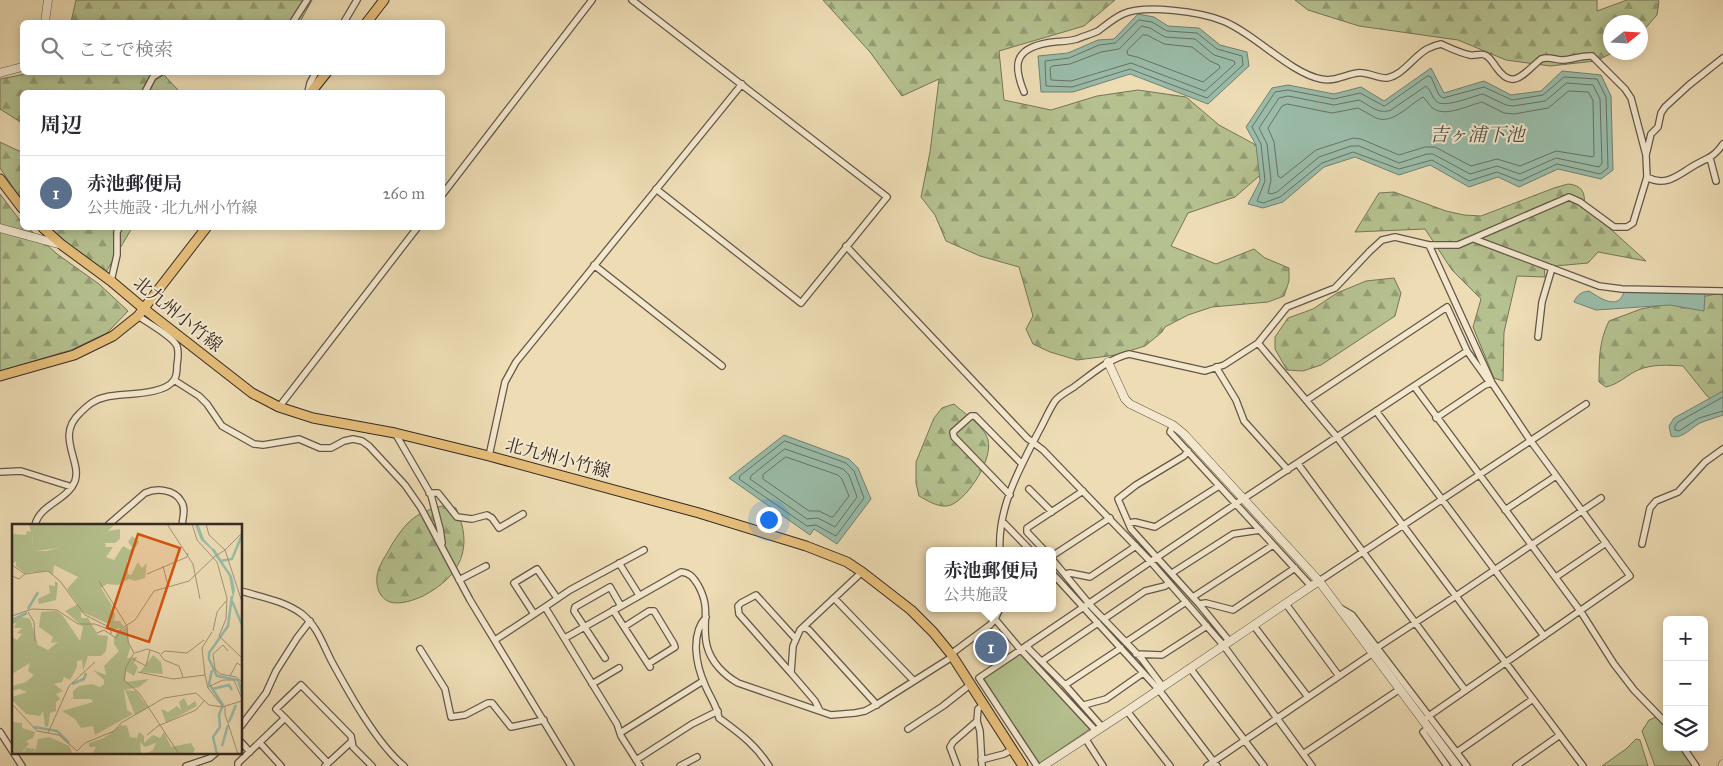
<!DOCTYPE html>
<html lang="ja">
<head>
<meta charset="utf-8">
<style>
  body { margin:0; font-family:"IM FELL Great Primer","Noto Serif JP",serif; background:#f2f2f3; color:#2b2b33 }
  .controls { position:absolute; right:15px; bottom:15px; display:grid; overflow:hidden; border-radius:8px; box-shadow:0 2px 12px #0003 }
  .controls button { width:45px; height:45px; display:grid; place-items:center; padding:0; border:0; border-bottom:1px solid #e1e1e2; background:#fff; color:#2b2b33; font:25px sans-serif }
  .compass { position:absolute; left:1603px; top:15px; width:45px; height:45px; border-radius:50%; background:#fff; box-shadow:0 2px 12px #0003; rotate:72deg }
  .you { position:absolute; left:768px; top:519px; width:18px; height:18px; margin:-12px; border:4px solid #fff; border-radius:50%; background:#1a73e8; box-shadow:0 0 0 8px #1a73e833 }
  .badge { display:grid; place-items:center; width:32px; height:32px; border-radius:50%; background:#111827; color:#fff; font-size:16px; font-weight:700 }
  .pin { position:absolute; translate:-50% -50%; border:2px solid #fff; box-shadow:0 1px 5px #0006 }
  .popup { position:absolute; left:926px; top:547px; width:130px; height:65px; box-sizing:border-box; display:grid; place-content:center; border-radius:8px; background:#fff; filter:drop-shadow(0 1px 4px #0005); font-size:16px; white-space:nowrap; color:#7c7c81 }
  .popup b { font-size:19px; color:#2b2b33 }
  .popup::after { content:''; position:absolute; left:50%; top:100%; margin-left:-10px; border:10px solid transparent; border-top-color:#fff }
  .list { margin:0; padding:0; list-style:none }
  h2 { display:flex; justify-content:space-between; align-items:center; height:65px; margin:0; padding:0 20px; font-size:21px }
  h2 small { font-size:16px; font-weight:400; color:#7c7c81 }
  .list li { display:grid; grid-template-columns:32px 1fr auto; gap:15px; align-items:center; box-sizing:border-box; height:75px; padding:0 20px; border-top:1px solid #e1e1e2 }
  .list b { display:block; font-size:19px; white-space:nowrap }
  .list p { margin:0; font-size:16px; white-space:nowrap; color:#7c7c81 }
  .list em { font-size:16px; font-style:normal; color:#7c7c81 }
  .icon { flex:none; width:28px; height:28px; fill:none; stroke:currentColor; stroke-width:2; stroke-linecap:round; stroke-linejoin:round }
  .map { position:relative; flex:none; width:1723px; height:766px; overflow:hidden }
  .search { position:absolute; background:#fff; box-shadow:0 2px 12px #0003; left:20px; top:20px; width:425px; height:55px; display:flex; align-items:center; gap:12px; box-sizing:border-box; padding:0 18px; border-radius:8px; color:#7c7c81; font-size:19px }
  .panel { position:absolute; background:#fff; box-shadow:0 2px 12px #0003; left:20px; top:90px; width:425px; height:140px; border-radius:8px }
  .map>svg:first-child { display:block }
</style>
</head>
<body>
<div class="map">
<svg width="1723" height="766" viewBox="0 0 1723 766">
  <defs>
    <pattern id="forest-firs" width="22" height="20" patternUnits="userSpaceOnUse" patternTransform="scale(1.25)"><rect width="22" height="20" fill="#b5c18f"/><path d="M5 1l3.5 6h-7zM16 11l3.5 6h-7z" fill="#949d75"/></pattern>
  </defs>
  <rect width="100%" height="100%" fill="#eddcb4"/>
  <filter id="stains"><feTurbulence type="fractalNoise" baseFrequency=".004" numOctaves="4"/><feColorMatrix values="0 0 0 0 .2 0 0 0 0 .09 0 0 0 0 .02 0 0 0 .5 -.17"/></filter>
  <radialGradient id="worn" r=".72"><stop offset=".6" stop-color="#630" stop-opacity="0"/><stop offset="1" stop-color="#630" stop-opacity=".3"/></radialGradient>
  <path fill="#b5c18f" stroke="#76755a" d="M1021,653L1089,726L1090,729L1040,763L1036,761L984,679V675Z
    M1659,716L1667,728V747H1680L1693,766H1655L1642,731L1649,720Z
    M1636,739L1640,740L1648,766H1602L1626,749Z"/>
  <path fill="url(#forest-firs)" stroke="#76755a" d="M76,0H312L300,22H71Z
    M823,0H1115L1084,26L999,51L1004,100L1051,110L1097,96L1138,90L1186,97L1219,125L1256,145L1273,164L1235,197L1188,213L1171,246L1216,264L1254,249L1265,258L1289,268V281L1284,296L1268,302L1212,307L1188,315L1165,327L1162,332L1145,346L1116,355L1077,360L1050,352L1033,344L1026,329L1033,316L1019,267L980,256L946,241L935,215L921,197L930,152L939,79L902,96L870,52Z
    M1295,0H1597V11L1627,0H1658L1659,1L1657,15L1641,33L1640,22H1610V52L1612,53L1596,61L1550,66L1506,60L1458,40L1359,26L1308,10Z
    M31,73H162L180,92H22V123L0,109V79Z
    M0,142L19,151L22,150V201L0,168Z
    M1568,184C1581,185 1586,192 1584,205L1646,261L1598,252L1588,263L1544,267L1545,277L1517,276L1504,332L1503,381L1494,378L1473,327L1481,299L1452,270L1425,229L1355,232L1379,193L1394,192L1446,211L1464,215L1481,216L1554,188Z
    M0,194L22,223V228H28L57,254L99,284L128,311L107,333L71,350L0,371Z
    M50,228H132L106,272L64,241Z
    M1394,278L1401,293L1395,316L1321,365L1303,371L1287,370L1275,349V337L1288,318L1313,309L1337,293L1366,281Z
    M1716,294H1723V401L1717,403L1707,396L1683,366C1669,365 1652,364 1638,370C1627,375 1619,384 1606,387L1599,382C1599,360 1599,341 1609,321L1641,309Z
    M954,404C964,413 985,427 988,440C993,459 969,497 951,505C940,509 928,501 919,496L916,483V462L934,418L942,408Z
    M447,505L456,508C474,548 461,576 423,596C414,600 401,605 390,602C376,597 374,578 380,566C383,559 388,552 391,546C407,520 417,511 447,505Z"/>
  <path fill="#9abca9" stroke="#728174" d="M1138,14L1154,17L1168,26L1199,28L1220,45L1247,52L1249,66L1208,104L1130,74L1073,92H1041L1038,56L1068,53L1098,40L1114,39Z
    M1431,68L1444,93L1484,81L1511,95L1541,91L1562,71L1601,75L1611,96L1613,170L1601,179L1558,169L1519,187L1498,177L1469,187L1430,165L1399,175L1355,157L1324,167L1283,202L1263,208L1248,204L1260,181L1256,145L1246,127L1272,88L1288,85L1334,94L1361,87L1384,101Z
    M1589,291C1600,298 1618,311 1624,292L1684,293L1705,294L1704,311L1670,305L1596,310L1574,302C1577,295 1581,292 1589,291Z
    M1723,391V415C1715,418 1707,420 1700,423C1691,428 1681,440 1671,436L1669,426L1674,418Z
    M784,435L849,459L858,468L871,499L837,544L814,529L810,535L729,478Z"/>
  <g fill="none" stroke-linecap="round" stroke-linejoin="round">
    <path stroke="#687266" stroke-width="1" d="M1139,20L1152,22L1167,31L1197,33L1217,49L1242,56L1243,65L1207,98L1130,69L1072,87L1046,86L1045,61L1069,58L1099,45L1115,43Z
      M1142,26L1150,28L1165,37L1195,39L1214,55L1234,61L1235,64L1205,91L1131,63L1071,81L1051,80L1050,68L1052,66L1070,64L1101,52L1119,49Z
      M1143,35H1147L1164,44L1192,47L1210,61L1219,65L1220,68L1203,82L1137,57L1128,55L1127,51Z
      M1428,76L1431,77L1439,95L1443,98L1484,87L1512,100L1543,95L1564,77L1597,79L1606,97L1608,168L1600,174L1557,164L1520,181L1497,172L1469,181L1432,160L1399,169L1353,152L1322,163L1280,197L1263,203L1257,201L1265,181L1261,144L1252,127L1275,92L1288,90L1334,99L1360,93L1384,106Z
      M1567,83L1593,85L1600,99L1602,163L1599,167L1556,158L1520,174L1497,166L1470,174L1433,154H1427L1399,163L1359,146H1351L1319,157L1277,192L1271,194L1268,193L1271,180L1267,144L1259,128L1279,98L1288,96L1334,105L1359,100C1369,105 1379,115 1391,110L1426,86C1431,90 1432,98 1437,102C1446,108 1473,96 1483,94L1506,105L1513,106L1545,101Z
      M1569,91L1588,92L1593,100L1594,155L1593,157L1556,151L1520,166L1497,159L1471,166L1435,147H1425L1399,155L1361,139L1353,138L1316,150L1281,178L1278,176L1274,142L1268,128L1282,106L1287,104L1332,113L1358,108C1364,111 1370,115 1376,118C1393,125 1410,104 1423,97C1427,100 1429,106 1434,109C1447,117 1469,105 1482,102L1504,113L1514,114L1548,108Z
      M1723,397L1678,422L1675,426V430L1679,431L1699,418L1723,411
      M785,441L846,463L854,471L864,498L836,536L816,525L807,526L739,479L740,476Z
      M785,449L843,469L849,475L857,497L835,527L818,518L807,519L750,479L751,476Z
      M786,457L838,475L842,479L849,496L833,517H831L819,511H809L763,479V475Z"/>
    <defs>
      <path id="minor" d="M632,0L887,197L801,303L656,189
        M293,22L307,0
        M344,22L357,0
        M145,92L153,77L161,72
        M308,92L310,83L316,72
        M1646,155L1651,134L1658,127L1661,113L1665,107L1689,85L1723,58
        M1710,158L1716,181
        M1647,177C1666,188 1679,174 1695,165C1709,157 1713,158 1723,144
        M442,195L592,0
        M1474,239L1599,286L1622,289L1723,291
        M846,246L1027,438L1043,450L1151,562L1224,646L1312,766
        M594,265L722,366
        M111,281L117,255V232L119,228
        M1538,337L1542,302L1552,268
        M1258,343L1337,437L1583,766
        M1216,367L1236,400L1244,421L1288,470
        M174,380L199,396L207,404L222,426L254,444L263,445L299,439L320,448H331L344,441L353,439L362,441L369,446L405,485L421,508L470,600L571,766
        M1414,386L1581,612L1614,664L1634,690L1667,724
        M1307,400L1447,307L1467,351L1487,379
        M279,407L417,228
        M1376,411L1544,636
        M1436,418L1485,385L1492,383
        M1173,425L1170,432L1311,586
        M395,433L431,495L440,529L442,543
        M1188,451L1184,456L1136,485L1118,499L1131,529L1199,604L1230,642
        M489,456L505,382L516,362L742,84
        M1298,464L1465,690
        M0,472L21,471L72,487
        M1029,489L1052,512
        M429,493H438L457,517L472,519L487,515L492,518L499,528L523,514
        M1010,495L954,437L953,432L971,416H975L1022,464
        M1505,510L1556,476
        M1002,521L1031,551
        M1129,523L1135,522L1155,527L1219,486
        M35,525C40,504 67,501 75,481C82,461 55,436 80,413C88,405 95,399 106,397C122,393 164,396 174,380C177,376 177,369 177,365C178,359 179,352 177,346C172,336 148,323 138,316
        M108,525L145,493C156,488 174,489 181,501C186,508 183,517 182,525
        M1642,544L1650,508L1656,501L1678,492L1705,462L1723,449
        M1000,551C997,509 1020,467 1039,431C1044,422 1049,410 1055,401C1060,395 1068,391 1074,387C1092,374 1108,359 1129,354L1205,371L1224,365L1258,343L1287,307L1335,288L1370,251L1382,240L1395,237L1429,245H1458L1569,197L1580,202L1614,227H1627L1633,223L1647,177L1646,155L1631,98L1625,89L1592,56C1581,55 1572,60 1562,60C1555,60 1549,56 1541,59C1524,73 1513,92 1496,67C1493,63 1490,57 1485,55C1481,53 1475,56 1470,55C1460,53 1450,48 1441,44C1436,45 1431,47 1427,49C1413,57 1403,75 1387,78C1378,79 1367,71 1357,73C1344,75 1334,82 1321,79C1290,73 1254,33 1223,21C1201,12 1145,4 1123,14C1114,18 1106,25 1098,31C1092,34 1084,36 1077,39C1067,42 1057,41 1047,43C1014,49 1013,65 1024,92
        M1045,551L1027,532V528L1083,491
        M1052,556L1110,518
        M1052,559L1091,606L1142,659L1163,687
        M619,563L639,595
        M1052,573L1159,690L1217,766
        M1172,573L1233,534L1260,530
        M1066,574L1070,573L1090,577L1136,546
        M1556,577L1606,543
        M459,580L486,566
        M1319,581L1586,404
        M241,591C261,597 285,601 302,614C318,627 323,645 332,662C349,693 377,744 404,766
        M1193,597L1273,545
        M834,598L914,681
        M1199,604L1206,603L1233,610L1295,568
        M1286,604L1339,676
        M545,607L570,590L644,550
        M1340,608L1352,615L1467,766
        M613,610L650,667
        M534,614L514,583L537,569L557,598
        M706,617C690,635 696,665 705,685C710,697 717,706 719,718C739,733 755,744 769,766
        M995,619L1021,650L1096,731
        M1104,619L1145,591L1165,586L1169,583
        M1254,626L1308,697
        M624,627L649,611H654L674,644L675,647L648,664
        M804,627L809,630L877,705
        M565,638L681,572C690,573 693,577 698,585C712,610 701,622 707,646C711,662 724,675 738,683L831,715L855,713L865,711L876,705L952,657
        M495,640L545,607L617,724L621,736L640,766
        M1126,642L1186,602
        M1026,646L1065,685L1102,727
        M1378,647L1456,596L1601,498
        M420,649L445,689L451,717L465,715L488,703H492L511,727L544,720
        M951,654L990,625L995,619L1000,608
        M1136,654L1162,655L1207,626
        M605,658L574,611L575,607L610,587L621,606
        M1042,661L1098,623
        M1190,668L1264,766
        M791,673L739,614L738,606L741,603L756,595L795,638
        M592,684L619,668
        M1065,685L1121,648
        M1084,705L1106,699L1143,673
        M820,711L815,701L791,673L793,646L800,630L862,572
        M1127,711L1170,766
        M285,718L328,763
        M1423,720L1630,576L1530,440L1492,383L1429,245
        M241,726L266,693L276,671L297,638L310,621
        M1429,727L1423,732L1447,766
        M908,729L943,706L971,684
        M0,732L22,766
        M620,733L703,681
        M1085,738L1103,766
        M241,742L250,752
        M260,743L281,766
        M1683,747L1696,766
        M1457,752L1533,699
        M1303,754L1400,689
        M636,760L692,724L718,711
        M981,760L1004,754L1013,749
        M186,766L210,758L217,752
        M238,766V763L285,718L276,709L301,685L351,736L353,747L372,766
        M325,766L351,742
        M680,766L697,757
        M957,766L950,747L953,742L977,721
        M982,766L980,731L977,721L978,709L984,704
        M1037,766L979,678L1243,499L1467,351
        M1207,766L1373,653
        M1516,766L1560,735"/>
      <path id="tertiary" d="M45,22L48,0
        M0,73L22,67
        M0,228L62,245
        M1108,362L1125,399L1130,404L1173,425L1184,434L1319,581L1457,766
        M1043,766L1127,711L1319,581
        M1722,766L1723,764"/>
      <path id="primary" d="M367,22L384,0
        M311,92L327,72
        M0,179L22,208
        M43,228L62,245L111,281L143,308L252,393L279,407L313,418L395,433L489,456L699,513L806,546L847,562L862,572L911,610L933,632L951,654L1023,766
        M0,376L74,355L113,336L138,316L206,228"/>
    </defs>
    <use href="#minor" stroke="#645648" stroke-width="8"/>
    <use href="#tertiary" stroke="#645648" stroke-width="9"/>
    <use href="#primary" stroke="#362924" stroke-width="11"/>
    <use href="#minor" stroke="#f3e8ce" stroke-width="5.5"/>
    <use href="#tertiary" stroke="#f3e8ce" stroke-width="8"/>
    <use href="#primary" stroke="#e6be7a" stroke-width="9"/>
  </g>
  <g text-anchor="middle" stroke-width="4" stroke-linejoin="round" paint-order="stroke">
    <g font-size="18" fill="#362924" stroke="#f3e8ce">
      <text transform="translate(178 314) rotate(39)" y="6">北九州小竹線</text>
      <text transform="translate(558 458) rotate(15)" y="6">北九州小竹線</text>
    </g>
    <g font-size="19" font-style="italic" fill="#4f4e45" stroke="#f3e8ce">
      <text x="1477" y="141">吉ヶ浦下池</text>
    </g>
  </g>
  <g transform="translate(12 524)">
    <rect width="230" height="230" fill="#eddcb4"/>
    <path d="M26,0H70V5L46,24L24,27L20,21L21,7ZM113,166L124,167L136,184L123,191ZM37,213L57,222L61,230H19L24,225L26,215Z" fill="#b5c18f"/>
    <path d="M17,0H26L21,7L20,21L24,27H34L46,24L55,16V10L69,5L70,0H103L96,7L108,5V15L103,19H93L94,23H101L94,33L102,36L111,22L118,26L120,23L116,18L120,12L127,18L115,37L116,50L119,51L126,38L130,44L135,39L133,54L123,57L117,55L106,61L95,60L89,64L102,85L98,83L103,90L102,97H108L112,103L100,106L97,100L70,88L69,89V94H76L86,111L96,112L94,127L89,132H76L71,147L70,136L65,137V143L58,156L52,153L50,158L42,160L51,167L44,170L48,175L44,178V187L38,189L36,203L33,202L31,187L28,192L14,190L0,176V173L15,168L7,165L0,167V162L14,158L22,151L16,147L18,139L0,150V113L5,116L10,110L5,109L10,104H2L4,99L0,100V96L10,93L18,95L26,121L36,126L46,118L39,119L41,113L27,103L29,88L45,87L51,92L68,117L71,103L53,87L66,80L55,65L66,53L42,41L41,51L35,47L13,49L4,42V37L0,41V10L14,11L15,7L19,8ZM43,57L46,59L44,76L27,80L26,75L38,69L37,61L43,62ZM115,103L118,125L115,134L125,133L122,139L126,143L122,152L114,147L113,158L137,155L127,163L112,166L115,186L121,190L83,211L81,202L69,204L63,195L50,187L81,178L79,175H61V167L67,162L80,160L88,163L92,160V156L81,146L94,151L92,142L107,127L102,120V114L105,108ZM141,131L149,138L151,150L128,148ZM172,174L176,182L183,177L185,182L154,199L149,185L156,188L165,182L169,186L167,178ZM0,198L10,199V204L23,208L21,214L14,217L17,220L11,227L12,229L14,224L23,225L19,230H4L0,228ZM109,201L115,202L118,213L125,214L127,208L132,212V219L141,211L148,214L152,208L159,223L179,219L183,226L180,230H134L141,226L144,219L133,223L128,218L129,230H80L84,223H77V219L92,214Z" fill="#b5c18f"/>
    <path d="M186,0L188,11L203,27L220,52L223,66L221,74L217,52L199,25L189,16L183,1Z" fill="#9abca9"/>
    <path fill="none" stroke="#9abca9" stroke-width="2.5" d="M185,0L191,16M201,25L211,41M208,37L220,35L230,11M220,72L216,102L197,129V135L205,152L226,156L230,169M220,77L230,101M16,85L26,68M0,96L15,89M200,146L197,160L211,181L207,191L208,203L201,213L205,230M60,160L72,155L74,149M200,165L217,161L220,166M217,198L224,181M22,203L45,207L57,219M210,222L216,201"/>
    <path fill="none" stroke="#a4947a" stroke-width="1" d="M155,0L181,40L188,75M180,0L185,16L205,38L215,74L214,95L207,112L230,134M194,0L197,11L213,26L202,33M230,9L213,26L230,78M0,41L13,50L36,47L48,57L73,91L99,104V110M151,42L156,62M135,50L175,33L176,29M0,52L7,55L13,50M87,57L115,102L116,118L122,129L114,143L112,156L127,169L167,230M16,88L22,98L23,117M0,92L20,85L45,86L66,100H83L104,108L123,96L142,67L177,57L202,33M201,107L205,88L214,77M200,108L190,124L193,151L196,164L211,183L213,182V190L226,230M85,109L92,106L104,114L109,106M216,127L211,121L201,130L203,145L208,150L224,153L230,158M123,129L135,125L147,129L152,136L167,142L171,153M149,130L153,127L175,129L192,116M121,135L134,142L138,126M126,148L161,155L193,151M218,152L225,139L230,142M196,163L211,156H222L230,175M0,180L25,207L47,211L65,227L73,219L102,207L109,199L152,174L184,169L197,181L211,183M213,182L230,177M36,209L57,162L83,138M135,211L146,202L184,186L192,177"/>
    <path fill="#d6540e" fill-opacity="0.15" stroke="#d6540e" stroke-width="2.5" d="M126,10L168,24L137,118L95,104Z"/>
    <rect width="230" height="230" fill="none" stroke="#362924" stroke-width="2.5"/>
  </g>
  <rect width="100%" height="100%" filter="url(#stains)"/>
  <rect width="100%" height="100%" fill="url(#worn)"/>
</svg>
<div class="controls">
<button>+</button>
<button>−</button>
<button><svg class="icon" aria-label="layers" viewBox="0 0 24 24"><path d="M12 4l9 5-9 5-9-5zM3 14l9 5 9-5"/></svg></button>
</div>
<svg class="compass" viewBox="-18 -18 36 36"><path d="M0-13l5 13h-10z" fill="#e53935"/><path d="M0 13l5-13h-10z" fill="#7c7c81"/></svg>
<div class="you"></div>
<div class="pin badge" style="left:991px;top:647px;background:#5c6f8a">1</div>
<div class="popup"><b>赤池郵便局</b>公共施設</div>
<div class="search"><svg class="icon" aria-label="search" viewBox="0 0 24 24"><circle cx="10" cy="10" r="6"/><path d="M15 15l6 6"/></svg>ここで検索</div>
<section class="panel">
<h2>周辺<small></small></h2>
<ul class="list">
<li><span class="badge" style="background:#5c6f8a">1</span><div><b>赤池郵便局</b><p>公共施設 · 北九州小竹線</p></div><em>260 m</em></li>
</ul>
</section>
</div>
</body>
</html>
